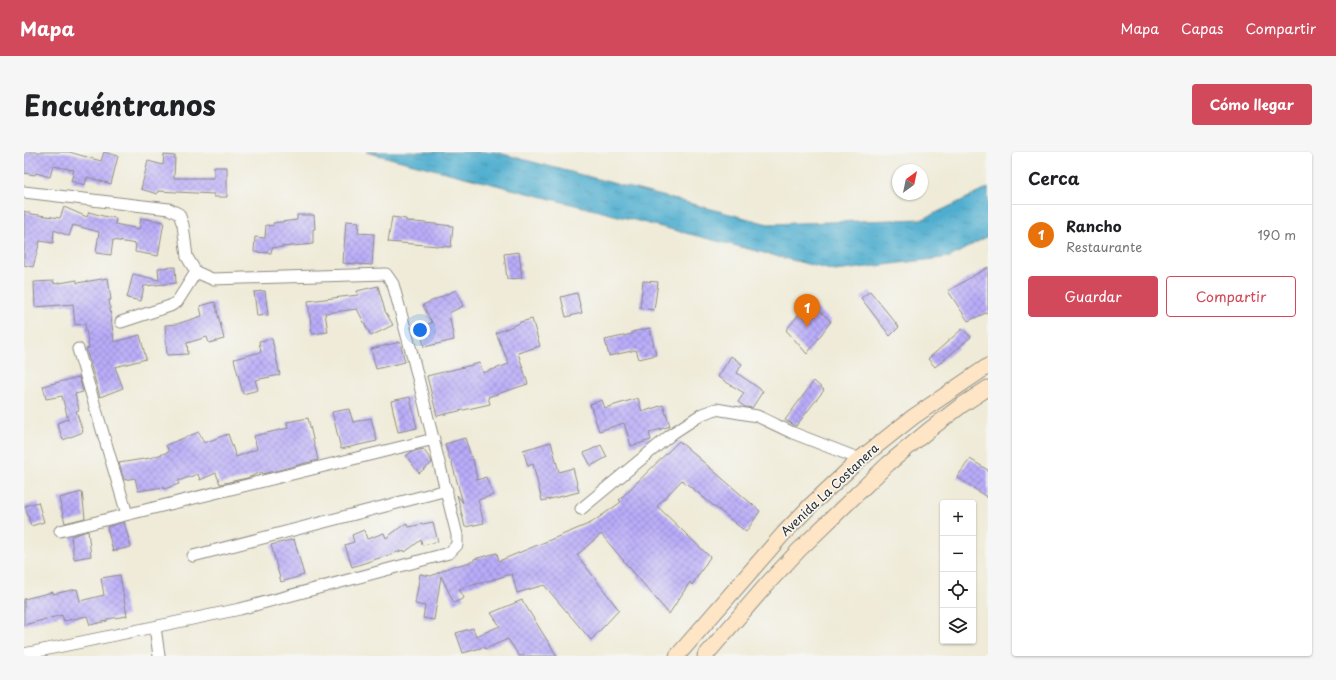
<!DOCTYPE html>
<html lang="es">
<head>
<meta charset="utf-8">
<style>
  body { margin:0; font-family:"Playpen Sans",sans-serif; background:#f6f6f6; color:#202124 }
  .controls { position:absolute; right:12px; bottom:12px; display:grid; overflow:hidden; border-radius:4px; box-shadow:0 1px 3px #0004 }
  .controls button { width:36px; height:36px; display:grid; place-items:center; padding:0; border:0; border-bottom:1px solid #e0e0e0; background:#fff; color:#202124; font:20px sans-serif }
  .compass { position:absolute; left:868px; top:12px; width:36px; height:36px; border-radius:50%; background:#fff; box-shadow:0 1px 3px #0004; rotate:33deg }
  .you { position:absolute; left:396px; top:178px; width:14px; height:14px; margin:-10px; border:3px solid #fff; border-radius:50%; background:#1a73e8; box-shadow:0 0 0 6px #1a73e833 }
  .badge { display:grid; place-items:center; width:26px; height:26px; border-radius:50%; background:#d1495b; color:#fff; font-size:13px; font-weight:700 }
  .pin { position:absolute; translate:-50% -33px; filter:drop-shadow(0 1px 2px #0008) }
  .pin::after { content:''; position:absolute; top:21px; width:14px; height:12px; background:inherit; clip-path:polygon(0 0,100% 0,50% 100%) }
  .list { margin:0; padding:0; list-style:none }
  h2 { display:flex; justify-content:space-between; align-items:center; height:52px; margin:0; padding:0 16px; font-size:17px }
  h2 small { font-size:13px; font-weight:400; color:#757577 }
  .list li { display:grid; grid-template-columns:26px 1fr auto; gap:12px; align-items:center; box-sizing:border-box; height:60px; padding:0 16px; border-top:1px solid #e0e0e0 }
  .list b { display:block; font-size:15px; white-space:nowrap }
  .list p { margin:0; font-size:13px; white-space:nowrap; color:#757577 }
  .list em { font-size:13px; font-style:normal; color:#757577 }
  .actions { display:flex; gap:8px; padding:12px 16px }
  .actions a { flex:1; padding:9px 0; border:1px solid #d1495b; border-radius:4px; text-align:center; font-size:14px; color:#d1495b }
  .actions .main { background:#d1495b; color:#fff }
  .icon { flex:none; width:22px; height:22px; fill:none; stroke:currentColor; stroke-width:2; stroke-linecap:round; stroke-linejoin:round }
  .map { position:relative; flex:none; width:964px; height:504px; overflow:hidden; border-radius:4px }
  header { display:flex; align-items:center; gap:24px; box-sizing:border-box; height:56px; padding:0 20px; background:#d1495b; color:#fff }
  header strong { font-size:19px }
  nav { display:flex; gap:22px; margin-inline-start:auto; font-size:14px }
  .intro { display:flex; align-items:center; justify-content:space-between; box-sizing:border-box; height:96px; padding:0 24px }
  h1 { margin:0; font-size:28px }
  .button { padding:10px 18px; border-radius:4px; background:#d1495b; color:#fff; font-size:14px; font-weight:700 }
  main { display:flex; gap:24px; padding:0 24px }
  aside { flex:1; background:#fff; border-radius:4px; box-shadow:0 1px 3px #0004 }
  .map>svg:first-child { display:block }
</style>
</head>
<body>
<header>
<strong>Mapa</strong>
<nav><a>Mapa</a><a>Capas</a><a>Compartir</a></nav>
</header>
<div class="intro"><h1>Encuéntranos</h1><a class="button">Cómo llegar</a></div>
<main>
<div class="map">
<svg width="964" height="504" viewBox="0 0 964 504">
  <defs>
    <pattern id="water-ripples" width="26" height="14" patternUnits="userSpaceOnUse"><rect width="26" height="14" fill="#50aecf"/><path d="M2 4q2-2 4 0t4 0M15 11q2-2 4 0t4 0" fill="none" stroke="#438ea8"/></pattern>
    <pattern id="building-cross-hatch" width="8" height="8" patternUnits="userSpaceOnUse"><rect width="8" height="8" fill="#b9acf9"/><path d="M0 0l8 8M0 8l8-8" fill="none" stroke="#978cca"/></pattern>
  </defs>
  <rect width="100%" height="100%" fill="#f6f6f2"/>
  <filter id="ink" filterUnits="userSpaceOnUse"><feTurbulence type="fractalNoise" baseFrequency=".025" numOctaves="2"/><feDisplacementMap in="SourceGraphic" scale="8" xChannelSelector="R" yChannelSelector="G"/><feConvolveMatrix kernelMatrix="1 2 1 2 8 2 1 2 1" color-interpolation-filters="sRGB"/></filter>
  <filter id="wash" filterUnits="userSpaceOnUse"><feTurbulence type="fractalNoise" baseFrequency=".012" numOctaves="4" result="noise"/><feDisplacementMap in="SourceGraphic" scale="16" xChannelSelector="R" yChannelSelector="G"/><feGaussianBlur stdDeviation="0.9" result="paint"/><feColorMatrix in="noise" values="0 0 0 0 0 0 0 0 0 0 0 0 0 0 0 0 0 1.4 0 .05"/><feComposite in="paint" operator="in"/></filter>
  <g filter="url(#wash)">
    <rect width="100%" height="100%" fill="#efebd8"/>
    <path fill="url(#water-ripples)" stroke="#3e6c7d" d="M342,0H471L744,72L899,67L964,36V84L926,105L811,119Z"/>
    <g id="blocks">
      <path fill="url(#building-cross-hatch)" d="M0,0H45L77,9L80,0L94,4L87,32L63,25L61,33L47,29L50,18L29,14L26,25L12,21L11,23L0,21Z
        M140,3L151,4L150,26H190V15H203V45H190V42L134,39L133,42L117,37L124,9L139,13Z
        M40,55L63,65L65,60L79,64L92,66L91,72L115,77L117,66L140,70L134,104L111,100L112,92L89,88L87,103L72,101L75,80L49,73L45,84L30,78L29,91L16,89L9,115L0,113V59L8,62L36,66Z
        M273,63H290L291,77H289V92L248,96L247,101L230,100L231,85L241,86L242,73L249,74V71L273,68Z
        M368,65L382,67V69L429,74L427,95L364,90Z
        M322,69L335,70L334,81L350,82L348,113L319,111Z
        M495,100L498,126L483,127L480,102Z
        M151,115L152,131L120,134L117,149L103,146L109,122L135,128L134,116Z
        M964,115V160L944,169L924,139Z
        M84,126L87,148H85L90,190L116,183L122,207L91,215L99,236L76,245L62,197L65,196L61,172L51,173L49,152L11,155L10,130L30,129V132L53,128V131Z
        M619,129L634,130L630,158L616,156Z
        M354,134L361,159L369,173L347,184L333,157L301,161L304,180L288,182L284,149L334,143L333,139Z
        M432,138L439,154L425,161L430,188L400,195L396,174L408,171L399,153Z
        M241,139L244,163L233,164L230,140Z
        M846,139L875,175L866,184L837,146Z
        M553,141L558,161L542,165L537,145Z
        M191,150L200,187L185,191L183,185L163,191L164,202L143,203L141,173L153,172L178,164L176,154Z
        M785,150L807,169L783,202L762,178Z
        M508,167L516,194L494,201L504,232L464,245L466,252L413,264L403,224L456,211L459,221L485,212L472,181L496,171V170Z
        M626,176L632,203L615,207L612,198L585,204L581,188L608,182V180Z
        M938,177L947,185L911,215L904,207Z
        M248,187L256,223L231,228L234,238L219,242L210,207L237,200L235,189Z
        M376,190L381,210L352,217L347,197Z
        M707,204L718,212L713,221L739,239L728,256L721,255L714,250L720,241L694,225Z
        M55,225L59,240L51,242L55,258L52,259L59,280L39,288L33,271L44,267L38,244L22,247L19,234Z
        M790,229L800,238L772,274L761,268Z
        M386,245L393,276L374,280L367,249Z
        M614,246L618,260L639,253L646,274L625,281L627,288L607,294L600,271L575,279L566,252L578,248L581,256Z
        M325,257L329,270L347,266L353,289L317,297L308,260Z
        M284,266L294,308L239,322L238,320L223,326L196,332L192,321L176,328L174,322L154,329L155,332L140,337L139,335L114,339L111,326L100,328L95,311L126,306L145,300L142,293L175,280L180,291L204,282L212,305L233,297L230,284L264,276L263,270Z
        M441,286L448,308L449,307L453,328L462,325L469,343L454,348L460,371L441,375L433,343L439,351L427,308L426,309L421,292Z
        M655,289L736,359L722,380L658,328L633,354L686,405L668,433L666,430L645,462L577,382L553,403L595,458L567,488L520,433L493,441L488,422L435,437L440,446L430,451L417,424L410,468L399,466L401,454L391,452L396,422L407,424L431,413L432,414L450,409V407L473,401L475,409L567,371L597,350L595,348Z
        M527,290L535,320L549,316L555,340L518,349L509,312L504,314L499,298Z
        M577,293L583,305L567,314L560,301Z
        M399,297L407,308L408,311L395,321L382,304L387,300Z
        M946,307L964,318V346L933,325Z
        M58,340L61,366L41,371L35,346Z
        M14,350L20,370L7,374L1,354Z
        M100,370L107,395L89,399L83,375Z
        M409,370L414,390L398,393L397,388L381,400L380,398L328,415L321,393L330,390L328,383L340,378L343,387L360,381L362,386L382,371L385,375Z
        M64,379L67,404L50,407L47,384Z
        M270,387L280,423L257,430L247,393Z
        M96,423L103,464L83,467V469L66,473L63,464L40,469L38,463L0,473V447L29,440V442L53,437L56,449L80,443L77,426Z
        M498,448L533,504H495L484,487L461,497L460,495L439,501L432,481L449,476L452,484L476,474L467,461Z"/>
    </g>
  </g>
  <g filter="url(#ink)">
    <use href="#blocks" fill-opacity="0" stroke="#8d8b82" stroke-width="1"/>
    <g fill="none" stroke-linecap="round" stroke-linejoin="round">
      <defs>
        <path id="street" d="M0,40L145,57L155,62L159,73L163,105L172,120L188,127L362,122L369,132L388,202L433,383V393L425,401L216,457L0,502
          M97,170L146,154L153,150L172,120
          M54,197L103,362
          M557,357L649,281L678,262L692,257L733,264L769,281L836,307
          M36,379L410,287
          M169,404L423,338
          M131,475L135,504"/>
        <path id="secondary" d="M653,504L760,381L787,353L836,307L889,265L964,214
          M681,504L744,431L775,398L864,312L905,278L938,253L964,236"/>
      </defs>
      <use href="#street" stroke="#8d8b82" stroke-width="13"/>
      <use href="#secondary" stroke="#8d8b82" stroke-width="17"/>
      <use href="#street" stroke="#fff" stroke-width="11"/>
      <use href="#secondary" stroke="#fde5c5" stroke-width="15"/>
    </g>
  </g>
  <g text-anchor="middle" stroke-width="3.5" stroke-linejoin="round" paint-order="stroke">
    <g font-size="12" fill="#2b2b2b" stroke="#f6f6f2">
      <text transform="translate(806 338) rotate(-43)" y="4">Avenida La Costanera</text>
    </g>
  </g>
</svg>
<div class="controls">
<button>+</button>
<button>−</button>
<button><svg class="icon" aria-label="locate" viewBox="0 0 24 24"><circle cx="12" cy="12" r="6"/><path d="M12 2v4M12 18v4M2 12h4M18 12h4"/></svg></button>
<button><svg class="icon" aria-label="layers" viewBox="0 0 24 24"><path d="M12 4l9 5-9 5-9-5zM3 14l9 5 9-5"/></svg></button>
</div>
<svg class="compass" viewBox="-18 -18 36 36"><path d="M0-13l5 13h-10z" fill="#e53935"/><path d="M0 13l5-13h-10z" fill="#757577"/></svg>
<div class="you"></div>
<div class="pin badge" style="left:783px;top:175px;background:#e8710a">1</div>
</div>
<aside>
<h2>Cerca<small></small></h2>
<ul class="list">
<li><span class="badge" style="background:#e8710a">1</span><div><b>Rancho</b><p>Restaurante</p></div><em>190 m</em></li>
</ul>
<div class="actions"><a class="main">Guardar</a><a>Compartir</a></div>
</aside>
</main>
</body>
</html>
